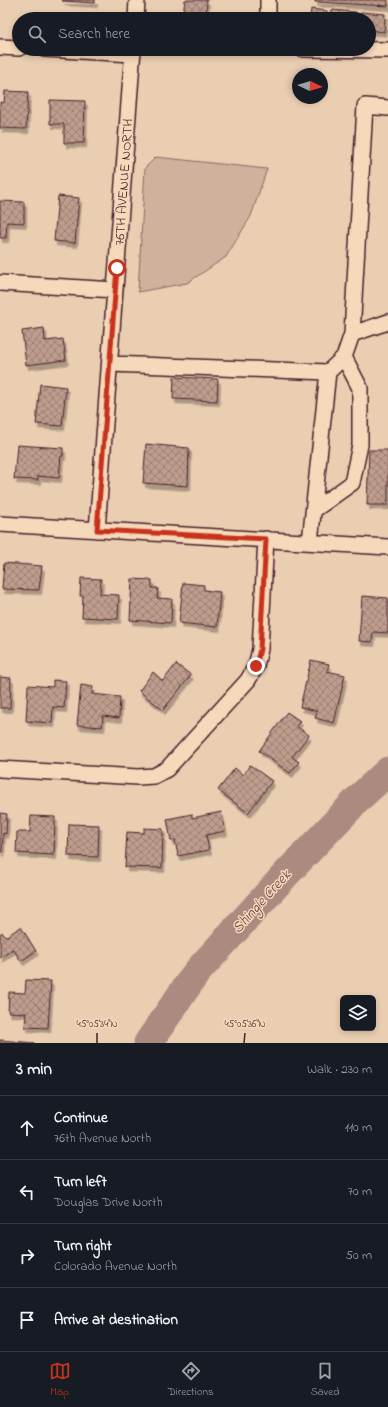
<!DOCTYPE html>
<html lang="en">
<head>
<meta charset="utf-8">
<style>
  body { margin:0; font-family:"Indie Flower",sans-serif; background:#20242c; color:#f1f3f6 }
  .controls { position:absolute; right:12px; bottom:12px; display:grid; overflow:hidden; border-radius:6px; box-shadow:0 2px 6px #0003 }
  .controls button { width:36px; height:36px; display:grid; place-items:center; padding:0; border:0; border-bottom:1px solid #363941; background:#171b24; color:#f1f3f6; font:20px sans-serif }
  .compass { position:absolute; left:292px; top:68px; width:36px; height:36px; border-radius:50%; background:#171b24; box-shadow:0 2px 6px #0003; rotate:94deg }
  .stop { position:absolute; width:12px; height:12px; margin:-9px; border:3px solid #c8321e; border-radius:50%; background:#fff }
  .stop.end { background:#c8321e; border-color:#fff; box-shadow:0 1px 4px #0008 }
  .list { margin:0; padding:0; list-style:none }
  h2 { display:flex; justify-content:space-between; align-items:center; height:52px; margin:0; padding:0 16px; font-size:17px }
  h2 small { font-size:13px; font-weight:400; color:#9ea1a6 }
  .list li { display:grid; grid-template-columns:26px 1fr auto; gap:12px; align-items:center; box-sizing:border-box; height:64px; padding:0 16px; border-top:1px solid #363941 }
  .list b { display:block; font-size:15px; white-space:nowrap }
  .list p { margin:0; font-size:13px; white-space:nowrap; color:#9ea1a6 }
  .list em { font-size:13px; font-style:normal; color:#9ea1a6 }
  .icon { flex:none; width:22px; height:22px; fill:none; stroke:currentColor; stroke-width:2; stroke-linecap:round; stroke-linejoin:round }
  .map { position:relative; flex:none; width:388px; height:1043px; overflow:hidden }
  .search { position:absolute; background:#171b24; box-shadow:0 2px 6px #0003; left:12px; right:12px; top:12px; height:44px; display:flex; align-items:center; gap:10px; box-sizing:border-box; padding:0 14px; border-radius:22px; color:#9ea1a6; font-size:15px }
  .sheet { height:308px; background:#171b24 }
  nav { display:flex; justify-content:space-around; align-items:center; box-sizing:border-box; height:56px; border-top:1px solid #363941; background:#171b24; font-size:11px; color:#9ea1a6 }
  nav a { display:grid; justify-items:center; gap:2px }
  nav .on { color:#c8321e }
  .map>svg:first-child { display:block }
</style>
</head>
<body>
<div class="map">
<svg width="388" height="1043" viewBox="0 0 388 1043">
  <defs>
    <pattern id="building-cross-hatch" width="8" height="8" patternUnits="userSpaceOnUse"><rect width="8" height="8" fill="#bd9d8d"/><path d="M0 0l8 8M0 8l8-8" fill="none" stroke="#9c7f73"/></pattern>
    <filter id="shadow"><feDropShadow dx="2.5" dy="4.5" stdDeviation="0" flood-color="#0004"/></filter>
  </defs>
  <rect width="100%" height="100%" fill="#eaceb2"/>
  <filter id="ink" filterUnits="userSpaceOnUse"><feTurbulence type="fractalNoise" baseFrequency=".025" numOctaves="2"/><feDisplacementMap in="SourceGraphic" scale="8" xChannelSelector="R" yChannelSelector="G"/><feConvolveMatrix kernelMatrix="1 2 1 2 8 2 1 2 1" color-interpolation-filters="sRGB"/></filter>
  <g filter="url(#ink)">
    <path fill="#cfb19c" stroke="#8c6864" d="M156,157L267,169L251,216L226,257L187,283L138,292L145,168Z"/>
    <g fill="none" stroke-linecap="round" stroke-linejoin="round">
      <path stroke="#ad8a7f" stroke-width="29" d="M148,1043L196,973L288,872L359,798L388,771"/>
    </g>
    <path fill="url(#building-cross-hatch)" stroke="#4a1f2b" filter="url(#shadow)" d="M63,0H95V3L62,1Z
      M185,0H207L206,15L183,14Z
      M315,0H388V6L315,2Z
      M311,9L327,11L326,19H310Z
      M332,10L356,12L355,19H331Z
      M361,12L385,14L384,32L369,30V19H361Z
      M5,91L28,92L26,129L0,128V102L4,103Z
      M50,100L85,101L84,143H64V124H50Z
      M58,196L79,198L75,243L54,241Z
      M0,201L24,202V223L7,222L6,238H0Z
      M44,328L45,341L63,339L66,360L26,365L22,331Z
      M174,377L218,379L217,401L173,399Z
      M40,384L66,387L62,426L36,424Z
      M146,444L189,448L188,486L143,483Z
      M17,445L63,448V456H61L59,478L38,476V480L14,479Z
      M369,450H388V505H367Z
      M4,563L42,566L39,590L2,589Z
      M81,578L101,579L100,594L119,595L118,619L82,617L83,596H80Z
      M132,579L152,580V588H158L157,598L172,599L171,623L130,620Z
      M183,583L204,585V590L220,592L217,627L179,623Z
      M362,596L388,598V633L373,632L372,642L359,641Z
      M311,660L329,664L327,671L345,675L334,723L315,718L317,711L300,707Z
      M176,664L191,675L163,710L139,691L153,672L163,681Z
      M0,677L11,678L10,708H0Z
      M53,680L66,681L64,708L53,707L52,723L26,721L28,685L53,687Z
      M81,685L93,687L92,694L120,697L119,718L103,716L102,727L77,725Z
      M287,712L300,721L296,726L309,735L292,757L299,762L290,773L259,751Z
      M250,765L272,781L248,813L218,790L235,768L243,775Z
      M221,812L225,831L206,835L209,850L178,856L175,840L171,841L167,819L192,814V818Z
      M0,813L7,814L6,834L3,833L2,852H0Z
      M31,816L55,817L54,855L16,853L17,832H30Z
      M69,824L99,825L98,857L68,856Z
      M144,828L163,829L162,868L125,867L127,832L144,833Z
      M21,927L36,951L21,961L13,949L0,958V934L2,932L5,937Z
      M26,980L51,981L48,1028L25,1027L26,1013L8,1012L9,992L25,993Z
      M0,1040L35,1043H0Z"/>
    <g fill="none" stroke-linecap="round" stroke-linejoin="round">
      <defs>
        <path id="minor" d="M136,19L137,0
          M268,19V0
          M0,47L19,48
          M44,49L133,54
          M303,49L388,50
          M0,283L115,290
          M352,334L388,322
          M110,364L328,372
          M314,510L352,483L360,445V388L344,357
          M0,524L388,547
          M97,530L133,49
          M310,542L328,372L344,357L352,334L365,106L388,108
          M0,769L138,777L154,776L167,769L248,680L256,666L260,649L266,539"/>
      </defs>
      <use href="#minor" stroke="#4a1f2b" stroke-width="18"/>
      <use href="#minor" stroke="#f4d9bb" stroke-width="15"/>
    </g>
  </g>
  <g fill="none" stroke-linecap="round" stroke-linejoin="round" filter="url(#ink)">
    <path stroke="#c8321e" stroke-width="5" d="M117,268L97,530L266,539L260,649L256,666"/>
  </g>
  <path fill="none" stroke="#4a1f2b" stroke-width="1.5" d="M97,1043V1033M244,1043L245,1033"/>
  <g text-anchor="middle" stroke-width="3" stroke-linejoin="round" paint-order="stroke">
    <g font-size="14" fill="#4a1f2b" stroke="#f4d9bb">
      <text transform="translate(123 182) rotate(-86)" y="5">76TH AVENUE NORTH</text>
    </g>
    <g font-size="15" font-style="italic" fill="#633a40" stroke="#f4d9bb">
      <text transform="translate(261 901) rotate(-48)" y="5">Shingle Creek</text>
    </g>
  </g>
  <g font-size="10" text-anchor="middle" fill="#4a1f2b" stroke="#f4d9bb" stroke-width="3" stroke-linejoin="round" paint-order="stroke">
    <text x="97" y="1027">45°05'34"N</text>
    <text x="245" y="1027">45°05'36"N</text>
  </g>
</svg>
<div class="controls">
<button><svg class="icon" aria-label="layers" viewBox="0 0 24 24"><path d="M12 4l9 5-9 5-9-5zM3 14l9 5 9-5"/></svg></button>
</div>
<svg class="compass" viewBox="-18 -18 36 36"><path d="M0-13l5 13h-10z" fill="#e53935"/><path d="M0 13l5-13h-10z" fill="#9ea1a6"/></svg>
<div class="stop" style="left:117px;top:268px"></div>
<div class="stop end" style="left:256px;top:666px"></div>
<div class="search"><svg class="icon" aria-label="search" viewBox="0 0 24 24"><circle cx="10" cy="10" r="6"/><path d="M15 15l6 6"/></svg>Search here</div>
</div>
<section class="sheet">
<h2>3 min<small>Walk · 230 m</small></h2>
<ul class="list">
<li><svg class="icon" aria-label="ahead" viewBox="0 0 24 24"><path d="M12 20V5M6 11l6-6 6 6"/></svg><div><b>Continue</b><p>76th Avenue North</p></div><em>110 m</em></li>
<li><svg class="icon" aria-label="left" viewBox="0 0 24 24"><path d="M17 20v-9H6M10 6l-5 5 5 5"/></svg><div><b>Turn left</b><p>Douglas Drive North</p></div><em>70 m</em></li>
<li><svg class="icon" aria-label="right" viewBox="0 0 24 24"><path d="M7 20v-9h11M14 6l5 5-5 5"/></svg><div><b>Turn right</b><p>Colorado Avenue North</p></div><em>50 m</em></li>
<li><svg class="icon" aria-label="arrive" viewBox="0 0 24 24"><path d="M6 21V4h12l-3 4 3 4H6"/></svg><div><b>Arrive at destination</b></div></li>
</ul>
</section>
<nav>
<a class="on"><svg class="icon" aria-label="map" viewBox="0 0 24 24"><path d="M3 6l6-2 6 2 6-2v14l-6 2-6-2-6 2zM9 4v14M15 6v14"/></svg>Map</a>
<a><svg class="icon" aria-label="directions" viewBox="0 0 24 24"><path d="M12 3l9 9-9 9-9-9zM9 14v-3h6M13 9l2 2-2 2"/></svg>Directions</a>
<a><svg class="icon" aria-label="saved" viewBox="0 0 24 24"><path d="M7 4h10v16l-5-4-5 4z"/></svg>Saved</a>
</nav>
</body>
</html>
